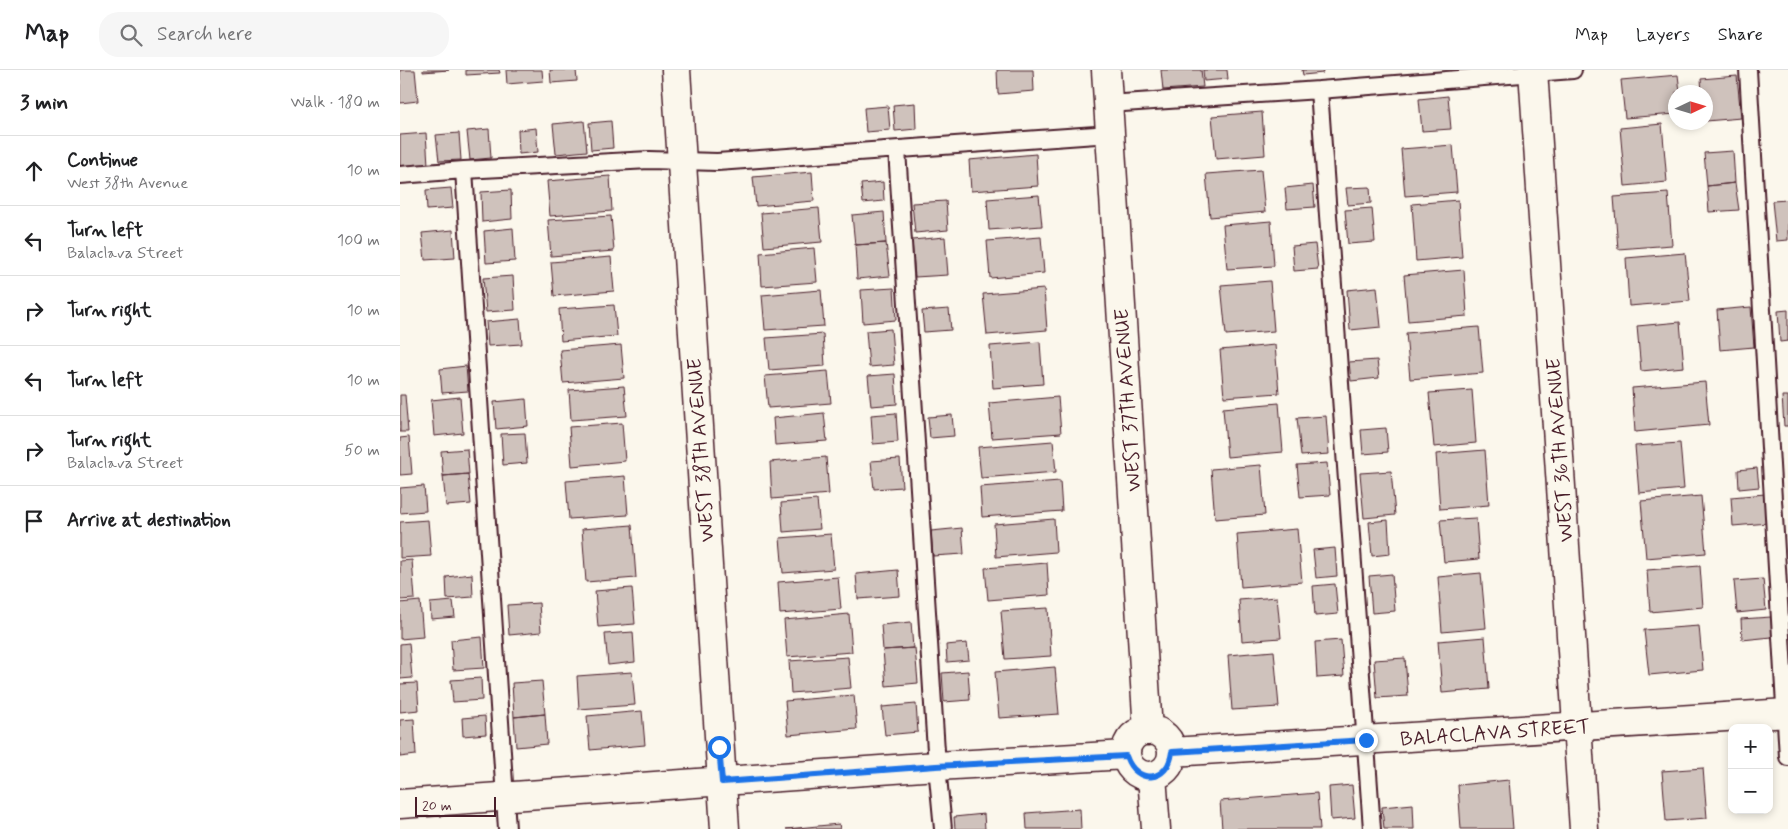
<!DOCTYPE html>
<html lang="en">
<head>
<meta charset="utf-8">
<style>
  body { margin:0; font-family:Mynerve,sans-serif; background:#f6f6f6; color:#202124 }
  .controls { position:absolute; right:15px; bottom:15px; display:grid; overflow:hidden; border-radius:10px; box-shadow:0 2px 8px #0003 }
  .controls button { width:45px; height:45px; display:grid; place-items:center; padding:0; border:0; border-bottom:1px solid #e0e0e0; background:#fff; color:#202124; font:25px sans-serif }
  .compass { position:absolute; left:1268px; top:15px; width:45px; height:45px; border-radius:50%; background:#fff; box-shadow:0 2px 8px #0003; rotate:86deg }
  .scale { position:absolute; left:15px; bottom:12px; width:81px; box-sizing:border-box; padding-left:5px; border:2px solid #4a1f2b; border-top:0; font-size:14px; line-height:18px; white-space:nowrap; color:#4a1f2b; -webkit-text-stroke:4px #fbf7ec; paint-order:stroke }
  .stop { position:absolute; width:15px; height:15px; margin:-11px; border:4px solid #1a73e8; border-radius:50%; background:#fff }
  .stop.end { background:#1a73e8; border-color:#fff; box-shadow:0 1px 5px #0008 }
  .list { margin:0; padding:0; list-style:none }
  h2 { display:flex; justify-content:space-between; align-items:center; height:65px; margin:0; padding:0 20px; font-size:21px }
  h2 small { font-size:16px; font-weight:400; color:#757577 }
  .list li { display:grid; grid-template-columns:32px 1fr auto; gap:15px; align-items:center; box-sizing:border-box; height:70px; padding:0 20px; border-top:1px solid #e0e0e0 }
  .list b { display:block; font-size:19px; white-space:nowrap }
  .list p { margin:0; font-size:16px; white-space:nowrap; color:#757577 }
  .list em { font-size:16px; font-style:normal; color:#757577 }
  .icon { flex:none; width:28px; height:28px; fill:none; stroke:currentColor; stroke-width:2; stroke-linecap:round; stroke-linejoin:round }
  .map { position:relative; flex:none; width:1388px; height:759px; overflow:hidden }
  header { display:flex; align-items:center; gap:30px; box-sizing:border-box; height:70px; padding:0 25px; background:#fff; border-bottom:1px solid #e0e0e0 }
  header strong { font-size:24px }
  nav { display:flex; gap:28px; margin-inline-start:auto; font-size:18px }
  .search { width:350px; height:45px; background:#f6f6f6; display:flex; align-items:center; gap:12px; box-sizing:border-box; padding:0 18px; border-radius:20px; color:#757577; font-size:19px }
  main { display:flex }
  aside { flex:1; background:#fff }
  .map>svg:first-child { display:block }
</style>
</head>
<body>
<header>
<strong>Map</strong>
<div class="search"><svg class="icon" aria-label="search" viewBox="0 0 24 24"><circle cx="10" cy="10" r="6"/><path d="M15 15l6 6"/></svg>Search here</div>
<nav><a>Map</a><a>Layers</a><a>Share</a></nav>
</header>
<main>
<aside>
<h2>3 min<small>Walk · 180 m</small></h2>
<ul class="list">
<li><svg class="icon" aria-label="ahead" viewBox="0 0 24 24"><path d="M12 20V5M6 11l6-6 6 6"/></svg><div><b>Continue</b><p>West 38th Avenue</p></div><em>10 m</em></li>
<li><svg class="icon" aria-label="left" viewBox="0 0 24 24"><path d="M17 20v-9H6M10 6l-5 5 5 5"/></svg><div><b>Turn left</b><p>Balaclava Street</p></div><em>100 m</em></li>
<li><svg class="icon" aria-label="right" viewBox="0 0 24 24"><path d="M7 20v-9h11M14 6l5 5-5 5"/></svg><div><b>Turn right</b></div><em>10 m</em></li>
<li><svg class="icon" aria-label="left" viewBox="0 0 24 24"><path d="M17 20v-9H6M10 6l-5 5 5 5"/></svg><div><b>Turn left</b></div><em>10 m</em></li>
<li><svg class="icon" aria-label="right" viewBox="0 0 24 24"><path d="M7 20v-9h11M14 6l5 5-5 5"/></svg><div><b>Turn right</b><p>Balaclava Street</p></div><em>50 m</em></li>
<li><svg class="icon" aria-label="arrive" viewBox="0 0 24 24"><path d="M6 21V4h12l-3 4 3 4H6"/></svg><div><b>Arrive at destination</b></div></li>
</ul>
</aside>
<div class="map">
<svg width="1388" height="759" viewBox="0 0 1388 759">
  <rect width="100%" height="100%" fill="#fbf7ec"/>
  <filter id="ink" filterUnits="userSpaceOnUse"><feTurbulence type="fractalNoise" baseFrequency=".02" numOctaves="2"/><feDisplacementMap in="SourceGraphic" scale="10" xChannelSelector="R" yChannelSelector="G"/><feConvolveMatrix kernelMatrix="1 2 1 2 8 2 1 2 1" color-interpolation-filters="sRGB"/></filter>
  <g filter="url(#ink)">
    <path fill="#cfc2bc" stroke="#4a1f2b" d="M0,0H15L18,31L0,33Z
      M23,0H49L23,2Z
      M66,0H99L100,3L66,5Z
      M106,0H142L143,11L107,14Z
      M150,0H176L177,11L151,13Z
      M597,0H633L634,21L598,24Z
      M761,0H801L803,17L763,20Z
      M803,0H827L828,9L804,11Z
      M902,0H922L923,3L903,5Z
      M1278,5L1280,22H1276V44L1225,48L1221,10Z
      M1337,6L1341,48L1306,51V22H1302L1301,9Z
      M1048,26L1051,59L1022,61L1019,29Z
      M515,33L516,59L495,61L493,35Z
      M488,36L490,60L466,62L464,38Z
      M862,42L865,85L816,89L812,46Z
      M184,51L187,81L156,84L153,54Z
      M211,51L213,78L191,80L189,53Z
      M1262,54L1267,112L1225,116L1220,58Z
      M136,58L138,82L119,84L118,60Z
      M89,59L91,88L70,90L67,61Z
      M26,63L28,95L0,98V65Z
      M59,63L61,90L39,91L36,65Z
      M1053,75L1057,122L1005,126L1001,79Z
      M1333,81L1335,113L1307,116L1304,83Z
      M636,84L638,116L571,121L569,90Z
      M861,100L865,142L810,147L806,104Z
      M412,102L414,131L356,136L353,107Z
      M210,106L212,141L150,146L147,111Z
      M483,112L484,131L463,133L461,114Z
      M1335,113L1339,140L1309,142L1307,116Z
      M913,115L915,137L887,139L885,118Z
      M970,117L971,133L948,135L946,118Z
      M51,118L53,138L27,140L26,120Z
      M111,120L112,149L82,152L81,122Z
      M1268,123L1272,175L1218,179L1214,127Z
      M639,125L642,156L589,160L587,129Z
      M1058,130L1062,187L1016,191L1012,134Z
      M1388,130V170L1376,171L1372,131Z
      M546,131L548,160L515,163L512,133Z
      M419,138L422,172L364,177L361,143Z
      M972,138L975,172L948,174L945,140Z
      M484,142L486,173L455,175L452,145Z
      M211,146L214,181L151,186L148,150Z
      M871,151L874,196L827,199L823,155Z
      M113,158L115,191L86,193L84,161Z
      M53,160L55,188L25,190L22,163Z
      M545,167L548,205L515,207L512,170Z
      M641,167L644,203L590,208L587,171Z
      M486,173L490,206L457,209L455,175Z
      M915,174L918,199L894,201L892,176Z
      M414,178L417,212L362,216L360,183Z
      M1285,183L1290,231L1229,236L1226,188Z
      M211,187L214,221L154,226L151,192Z
      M1064,200L1067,246L1008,251L1004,205Z
      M113,206L115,240L86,242L83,208Z
      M870,211L874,261L826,265L821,215Z
      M977,217L981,257L950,260L947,220Z
      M494,218L496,250L463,253L461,220Z
      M644,219L647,260L587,265L583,224Z
      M421,220L424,256L365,260L362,225Z
      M214,235L217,266L161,271L159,239Z
      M1351,237L1354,277L1320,280L1317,240Z
      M549,239L551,260L524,262L522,241Z
      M1388,240V271L1380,272L1378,241Z
      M120,249L122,274L88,276L86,252Z
      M1280,252L1284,297L1241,301L1237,256Z
      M1079,257L1083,303L1010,309L1006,263Z
      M491,259L494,295L469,297L466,261Z
      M423,264L425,296L369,300L366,268Z
      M640,272L643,314L593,318L590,276Z
      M221,275L224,308L163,313L160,280Z
      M875,275L879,323L824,327L820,280Z
      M977,290L979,308L951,311L949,292Z
      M66,296L68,321L42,323L40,299Z
      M428,301L431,333L368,338L365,306Z
      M495,304L497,334L471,336L468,306Z
      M1305,312L1309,355L1235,362L1232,318Z
      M224,316L227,346L171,350L169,320Z
      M1072,320L1076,373L1034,377L1029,323Z
      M0,325H5L8,362H0Z
      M1382,326H1388V356H1384Z
      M60,327L63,363L34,366L31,330Z
      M658,327L661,363L592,368L589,333Z
      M126,329L128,356L96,359L94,332Z
      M879,333L883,382L827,387L823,338Z
      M424,343L427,371L375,375L373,348Z
      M496,343L498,372L473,374L471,345Z
      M552,345L554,366L530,368L528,347Z
      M926,346L929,384L901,386L897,348Z
      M222,353L225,391L172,396L169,357Z
      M986,358L988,382L963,384L961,360Z
      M125,363L127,393L103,395L101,364Z
      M9,367L12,404L0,405V368Z
      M653,371L656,402L581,408L578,377Z
      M1280,373L1284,419L1239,423L1235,376Z
      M67,379L69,404L43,406L41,381Z
      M1085,380L1089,435L1040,439L1036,384Z
      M426,387L429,424L372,429L370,392Z
      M500,389L502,417L474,419L471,391Z
      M927,393L930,425L900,427L897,395Z
      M861,395L865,445L815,449L811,399Z
      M1357,398L1359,417L1339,419L1338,400Z
      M991,401L995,445L964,448L960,403Z
      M68,404L71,434L46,436L43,406Z
      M225,406L228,445L169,449L166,411Z
      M660,411L662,441L582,447L580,417Z
      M24,416L26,441L0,443V418Z
      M1365,424L1368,453L1333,456L1331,427Z
      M1301,426L1306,483L1246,488L1241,431Z
      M417,430L420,459L383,462L381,433Z
      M1076,448L1079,489L1044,492L1040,450Z
      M654,449L656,482L596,487L594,454Z
      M28,450L31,486L0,488V452Z
      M988,450L990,484L972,486L969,452Z
      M232,455L236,508L186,512L182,459Z
      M562,458L564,484L533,486L531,461Z
      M897,459L902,512L841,517L837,464Z
      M431,464L434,499L383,503L380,468Z
      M935,478L937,506L916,508L913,480Z
      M12,490L15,529L0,530V491Z
      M647,493L649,525L588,530L585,498Z
      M1300,496L1303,537L1250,542L1247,500Z
      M498,500L500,526L458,529L456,504Z
      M1081,503L1086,558L1042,562L1038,507Z
      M72,504L73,527L47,529L46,507Z
      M992,504L995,541L972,543L969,506Z
      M438,507L441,539L380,544L378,512Z
      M1363,509L1366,540L1337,543L1334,511Z
      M935,514L938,544L915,546L913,516Z
      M232,518L235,554L198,557L195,521Z
      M877,527L881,568L842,571L839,530Z
      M20,531L23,567L0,569V533Z
      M53,531L55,547L31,549L30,533Z
      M139,533L141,562L109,565L107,535Z
      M648,538L651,586L605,589L601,541Z
      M449,544L452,582L387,587L384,550Z
      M1371,547L1372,567L1342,570L1341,549Z
      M511,552L513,578L483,580L481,555Z
      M1299,556L1303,600L1249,605L1244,560Z
      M233,562L235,592L208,595L205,564Z
      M82,567L84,598L53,600L51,570Z
      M1085,567L1089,619L1042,623L1038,571Z
      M941,570L944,606L917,608L915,572Z
      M9,573L12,608L0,609V574Z
      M567,573L569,590L547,592L546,575Z
      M515,578L518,613L486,616L483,580Z
      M874,581L879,637L832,640L828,585Z
      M448,587L451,618L391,623L389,591Z
      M1005,588L1008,626L977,628L974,590Z
      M655,597L659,644L599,648L595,602Z
      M568,601L570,630L544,632L542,603Z
      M232,602L235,635L179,639L177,606Z
      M81,608L82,630L53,632L51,610Z
      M142,611L145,644L114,647L112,613Z
      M17,613L19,640L0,642V614Z
      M454,625L457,659L388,665L385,631Z
      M516,634L518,662L485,665L482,637Z
      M242,641L245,675L190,680L187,646Z
      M145,644L147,674L116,677L114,647Z
      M85,646L86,664L63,666L62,648Z
      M14,649L16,685L0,687V650Z
      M1303,698L1307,748L1266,751L1262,701Z
      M1109,710L1113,759H1061L1058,715Z
      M952,715L955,748L931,750L929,717Z
      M917,723L920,759H822L820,731Z
      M1013,734L1014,759H984L982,737Z
      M680,739L681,759H627L626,743Z
      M584,744L585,759H555L554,747Z
      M439,754L440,759H386Z"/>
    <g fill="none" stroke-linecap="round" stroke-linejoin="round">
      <defs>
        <path id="lane" d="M1348,0L1388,687
          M919,20L972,759
          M708,34L919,20L1173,0
          M497,80L537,696L543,759
          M64,100L107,759
          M0,105L64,100L249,90L317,92L710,64"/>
        <path id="street" d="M276,0L325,759
          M706,0L748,661
          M1133,0L1184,759
          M726 683a23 23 0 1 1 46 0a23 23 0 1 1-46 0Z
          M772,682L1388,643
          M752,706L756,759
          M0,734L537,696L726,685"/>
      </defs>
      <use href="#lane" stroke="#4a1f2b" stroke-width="20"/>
      <use href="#street" stroke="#4a1f2b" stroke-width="31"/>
      <use href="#lane" stroke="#fbf7ec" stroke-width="16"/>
      <use href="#street" stroke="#fbf7ec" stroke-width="28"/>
    </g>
  </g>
  <g fill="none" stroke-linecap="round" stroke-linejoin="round" filter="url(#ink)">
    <path stroke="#1a73e8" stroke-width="6" d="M319,677L322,712L536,696L726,686C736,715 768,713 772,682L966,670"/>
  </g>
  <g text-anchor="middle" stroke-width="4" stroke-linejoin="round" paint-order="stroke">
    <g font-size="20" fill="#4a1f2b" stroke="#fbf7ec">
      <text transform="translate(727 330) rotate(-94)" y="7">WEST 37TH AVENUE</text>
      <text transform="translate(300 380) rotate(-94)" y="7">WEST 38TH AVENUE</text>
      <text transform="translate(1159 380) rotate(-94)" y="7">WEST 36TH AVENUE</text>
      <text transform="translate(1095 662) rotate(-4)" y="7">BALACLAVA STREET</text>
    </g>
  </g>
</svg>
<div class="controls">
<button>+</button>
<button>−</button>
</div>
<svg class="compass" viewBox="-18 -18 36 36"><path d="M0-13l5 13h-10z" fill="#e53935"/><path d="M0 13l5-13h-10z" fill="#757577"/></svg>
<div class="scale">20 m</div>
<div class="stop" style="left:319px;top:677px"></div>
<div class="stop end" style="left:966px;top:670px"></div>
</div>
</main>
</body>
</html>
